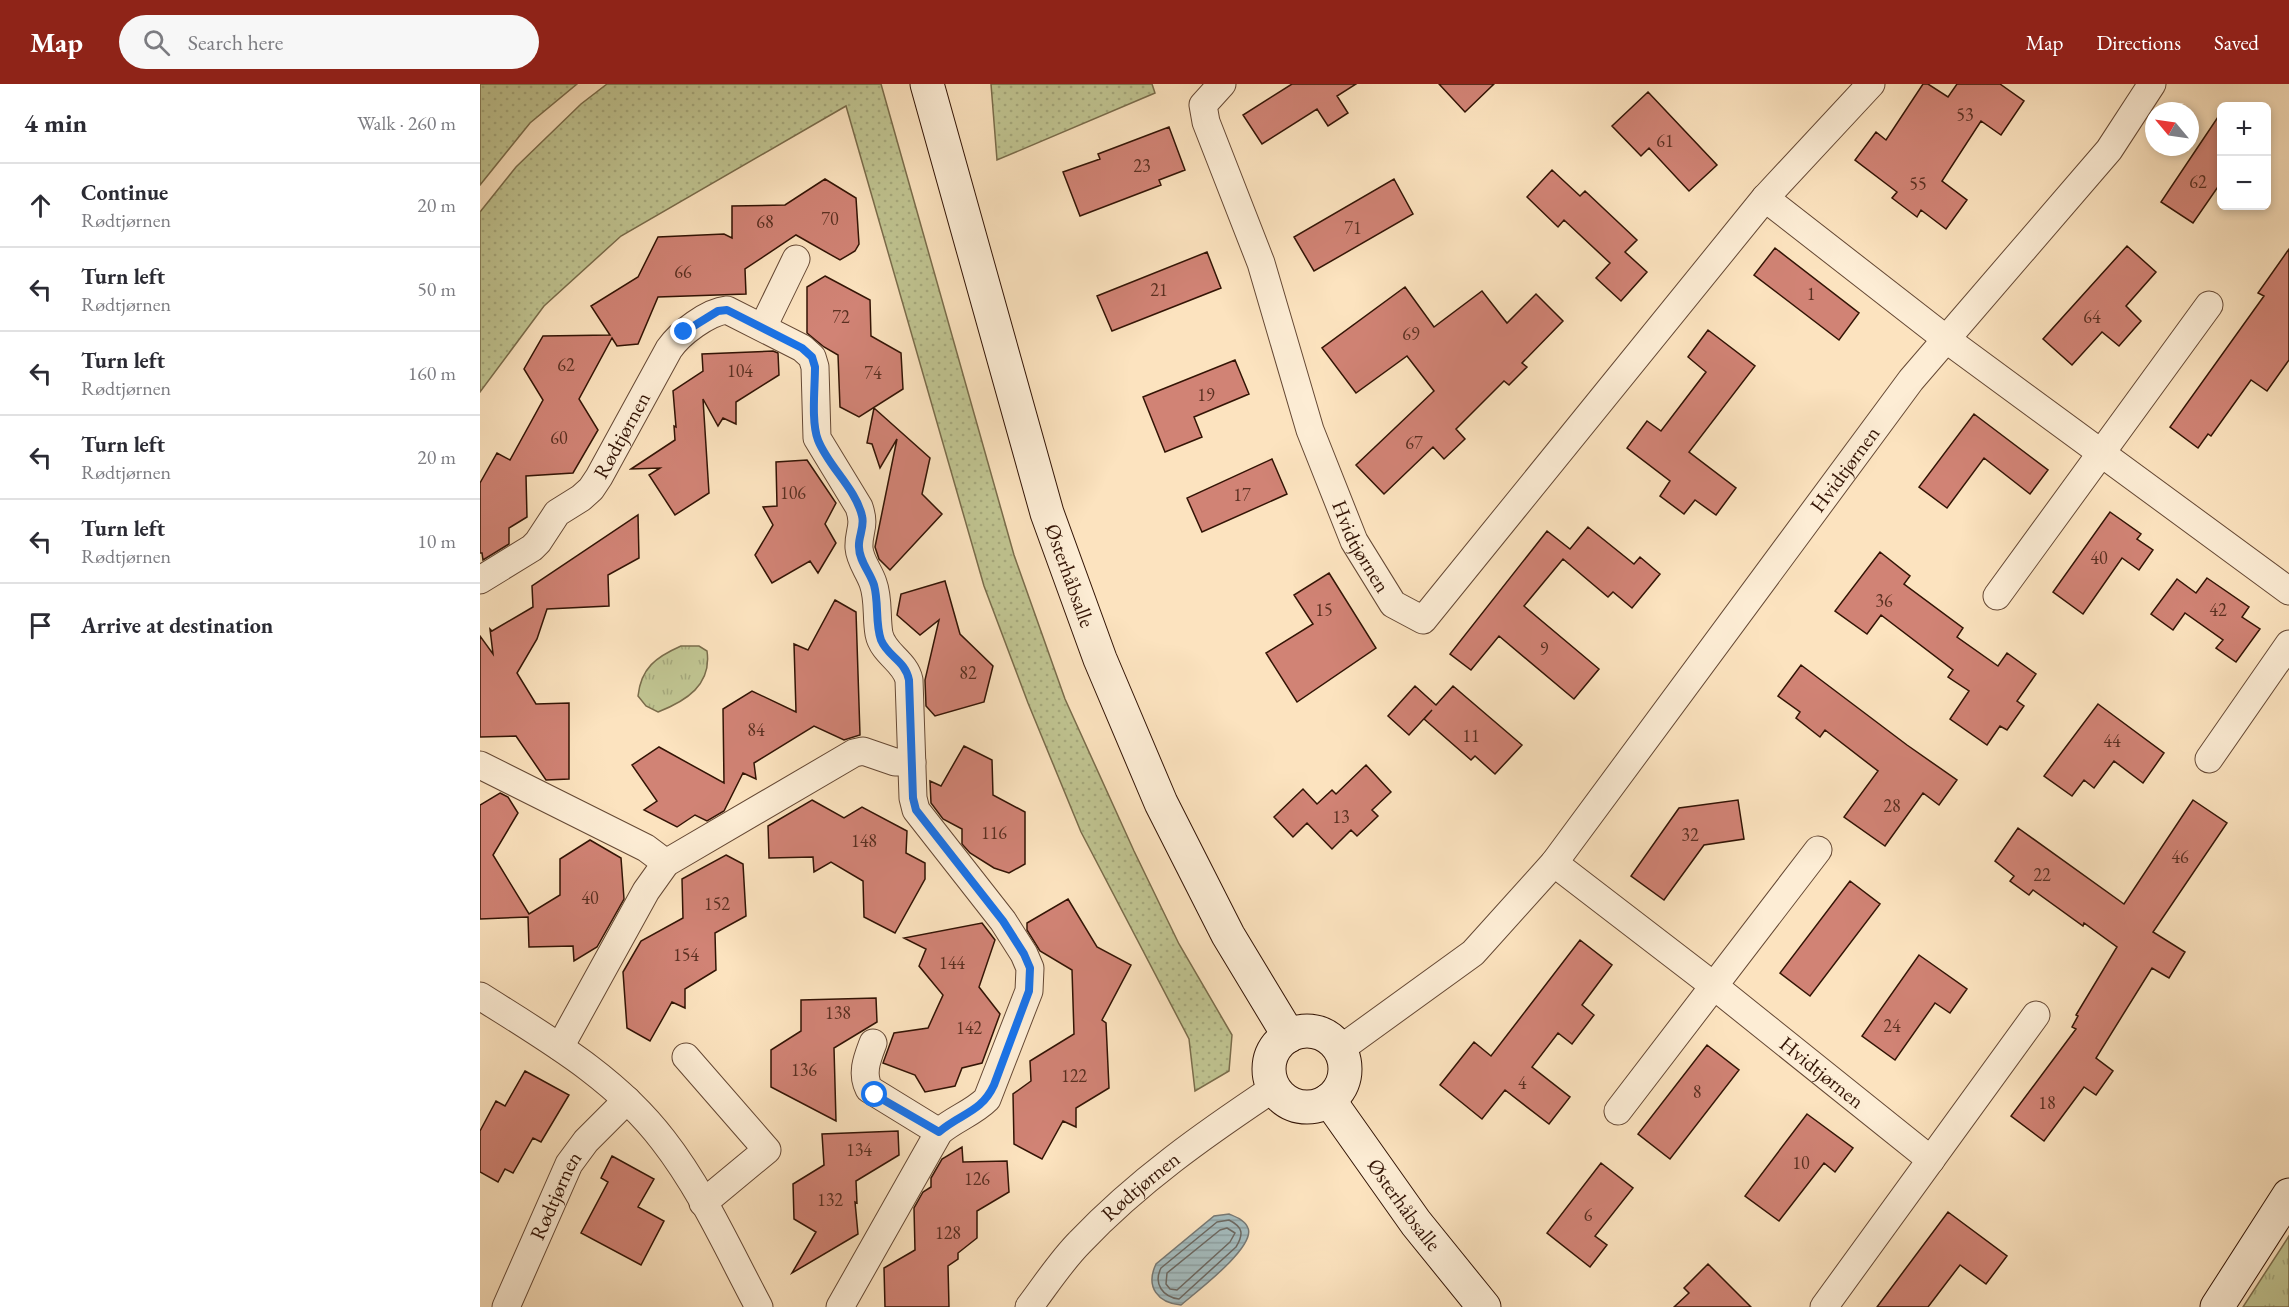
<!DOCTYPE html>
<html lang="en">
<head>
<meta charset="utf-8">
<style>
  body { margin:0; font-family:"EB Garamond",serif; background:#f7f7f7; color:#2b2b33 }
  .controls { position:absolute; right:18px; top:18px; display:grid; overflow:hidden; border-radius:9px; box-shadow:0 3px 9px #0003 }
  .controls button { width:54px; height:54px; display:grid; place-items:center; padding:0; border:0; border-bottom:2px solid #e1e1e2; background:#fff; color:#2b2b33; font:30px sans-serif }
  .compass { position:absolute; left:1665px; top:18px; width:54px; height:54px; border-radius:50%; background:#fff; box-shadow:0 3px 9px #0003; rotate:299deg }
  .stop { position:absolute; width:18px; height:18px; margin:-14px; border:4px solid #1a73e8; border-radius:50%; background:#fff }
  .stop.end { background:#1a73e8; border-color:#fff; box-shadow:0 2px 6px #0008 }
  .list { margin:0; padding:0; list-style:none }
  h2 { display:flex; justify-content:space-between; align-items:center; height:78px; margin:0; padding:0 24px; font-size:26px }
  h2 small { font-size:20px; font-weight:400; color:#7c7c81 }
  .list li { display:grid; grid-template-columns:39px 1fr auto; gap:18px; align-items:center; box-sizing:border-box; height:84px; padding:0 24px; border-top:2px solid #e1e1e2 }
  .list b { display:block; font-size:22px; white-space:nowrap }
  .list p { margin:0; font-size:20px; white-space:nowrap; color:#7c7c81 }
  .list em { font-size:20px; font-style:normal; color:#7c7c81 }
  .icon { flex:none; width:33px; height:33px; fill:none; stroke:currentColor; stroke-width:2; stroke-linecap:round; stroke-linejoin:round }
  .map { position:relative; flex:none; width:1809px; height:1223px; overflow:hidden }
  header { display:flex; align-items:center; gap:36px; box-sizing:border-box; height:84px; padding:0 30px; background:#8f2418; color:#fff }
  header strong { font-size:28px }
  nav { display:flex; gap:33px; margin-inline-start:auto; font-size:21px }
  .search { width:420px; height:54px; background:#f7f7f7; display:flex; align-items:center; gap:15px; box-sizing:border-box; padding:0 21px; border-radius:33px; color:#7c7c81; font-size:22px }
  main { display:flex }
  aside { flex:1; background:#fff }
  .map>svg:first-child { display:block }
</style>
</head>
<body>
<header>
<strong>Map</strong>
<div class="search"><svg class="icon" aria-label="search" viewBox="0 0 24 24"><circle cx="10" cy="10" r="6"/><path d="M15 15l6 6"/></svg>Search here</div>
<nav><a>Map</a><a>Directions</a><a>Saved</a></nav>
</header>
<main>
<aside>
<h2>4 min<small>Walk · 260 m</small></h2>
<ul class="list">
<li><svg class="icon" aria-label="ahead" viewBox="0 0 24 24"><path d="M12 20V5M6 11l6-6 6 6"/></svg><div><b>Continue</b><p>Rødtjørnen</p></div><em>20 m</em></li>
<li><svg class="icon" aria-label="left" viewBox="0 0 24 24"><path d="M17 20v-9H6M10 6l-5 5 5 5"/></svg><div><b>Turn left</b><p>Rødtjørnen</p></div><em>50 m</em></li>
<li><svg class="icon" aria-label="left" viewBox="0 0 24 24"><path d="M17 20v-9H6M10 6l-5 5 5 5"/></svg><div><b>Turn left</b><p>Rødtjørnen</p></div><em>160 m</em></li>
<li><svg class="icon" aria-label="left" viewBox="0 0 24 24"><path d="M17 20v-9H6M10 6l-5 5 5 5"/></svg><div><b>Turn left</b><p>Rødtjørnen</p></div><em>20 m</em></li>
<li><svg class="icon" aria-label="left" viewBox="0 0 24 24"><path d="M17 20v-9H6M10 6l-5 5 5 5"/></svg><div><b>Turn left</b><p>Rødtjørnen</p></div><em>10 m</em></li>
<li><svg class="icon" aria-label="arrive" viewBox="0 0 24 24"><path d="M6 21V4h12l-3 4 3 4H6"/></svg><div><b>Arrive at destination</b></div></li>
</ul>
</aside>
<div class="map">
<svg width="1809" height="1223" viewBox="0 0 1809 1223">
  <defs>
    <pattern id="grass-dots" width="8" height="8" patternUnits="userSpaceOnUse" patternTransform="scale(1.5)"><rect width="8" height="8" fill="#c0c491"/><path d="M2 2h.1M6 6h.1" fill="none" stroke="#a5a87c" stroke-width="1.8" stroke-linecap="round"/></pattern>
    <pattern id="park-tufts" width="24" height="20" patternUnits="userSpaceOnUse" patternTransform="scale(1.5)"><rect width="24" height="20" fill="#c0c491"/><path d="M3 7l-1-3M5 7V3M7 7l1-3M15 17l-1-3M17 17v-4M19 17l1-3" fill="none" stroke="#a5a87c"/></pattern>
    <pattern id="water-rules" width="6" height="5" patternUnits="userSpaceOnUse" patternTransform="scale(1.5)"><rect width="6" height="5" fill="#a4bbbd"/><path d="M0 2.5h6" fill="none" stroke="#8ea0a1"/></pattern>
  </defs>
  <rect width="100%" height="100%" fill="#fce3bf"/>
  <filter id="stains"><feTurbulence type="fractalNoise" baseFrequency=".00333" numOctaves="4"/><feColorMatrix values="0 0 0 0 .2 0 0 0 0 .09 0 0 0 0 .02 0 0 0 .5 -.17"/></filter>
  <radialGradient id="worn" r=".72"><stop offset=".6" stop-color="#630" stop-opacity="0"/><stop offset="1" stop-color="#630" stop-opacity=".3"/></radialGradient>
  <path fill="url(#grass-dots)" stroke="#7a6c4b" stroke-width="1.5" d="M0,0H97L50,39L0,101Z
    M127,0H401L534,471L585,615L654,767L699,860L752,951L749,987L715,1007L709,955L601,748L548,619L504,502L366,22L141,152L64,222L0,308V128L36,83L101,20Z
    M511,0H672L675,9L517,76Z"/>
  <path fill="url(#park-tufts)" stroke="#7a6c4b" stroke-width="1.5" d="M201,562H219L227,567C232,601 206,617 178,628L166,622L158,612C161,584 176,573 201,562Z
    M1809,1152V1223H1763Z"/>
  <path fill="url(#water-rules)" stroke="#777873" stroke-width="1.5" d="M749,1130C756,1133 765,1136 768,1144C776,1163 716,1208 701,1221C678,1219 665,1203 676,1180L734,1132Z"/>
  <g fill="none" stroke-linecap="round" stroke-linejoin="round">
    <path stroke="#6c6861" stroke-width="1.5" d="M749,1136C763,1143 764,1150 756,1163L699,1215C683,1213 673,1200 681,1184L737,1138Z
      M747,1144L755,1149L750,1158L697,1206L690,1205L686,1200L687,1189L740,1146Z"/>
  </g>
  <path fill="#d18375" stroke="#331405" stroke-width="1.5" d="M812,0H876L857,12L868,29L848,42L837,25L782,60L763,31Z
    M959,0H1014L985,28Z
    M1443,0H1448L1468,13L1477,0H1520L1544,17L1521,51L1501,37L1462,97L1487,116L1466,145L1441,126L1437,133L1412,114L1417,108L1375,76L1396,48L1406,56Z
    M1168,8L1237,81L1209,107L1169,64L1161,72L1132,42Z
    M1742,27V97L1713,139L1681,118Z
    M689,43L705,86L679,96L681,101L600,132L583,88L620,75L618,70Z
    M1072,86L1100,112L1105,107L1157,156L1145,168L1167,188L1141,217L1116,194L1130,179L1084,136L1078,143L1047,113Z
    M345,95L376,114L379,160L375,167L360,176L316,151L265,185L266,210L178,213L158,260L137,262L132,254L99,315L118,346L93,389L46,392L47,433L29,444V460L3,476L2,469H0V399L17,369L30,376L63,316L44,285L63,252L130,251L111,222L158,193L178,153L244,150L252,154V122L305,121Z
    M914,95L933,130L834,187L814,153Z
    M1647,162L1676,188L1646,222L1661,237L1639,262L1622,248L1592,281L1563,255Z
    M1295,164L1379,229L1359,256L1274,191Z
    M1809,165V276L1787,307L1771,296L1731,352L1728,350L1718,364L1690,343L1784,212L1778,209Z
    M727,168L741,204L632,247L617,212Z
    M345,192L390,216L391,252L421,269L423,305L379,333L360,323L358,271L344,263L327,249V203Z
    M925,203L954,243L1002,207L1027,239L1056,210L1083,237L1042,279L1047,283L1029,301L1024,297L976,345L985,355L964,375L953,363L904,410L876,381L954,307L927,272L876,309L842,264Z
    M1228,246L1275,282L1209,368L1256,404L1236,431L1215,416L1204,430L1180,412L1190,397L1147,364L1167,337L1181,347L1226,288L1208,273Z
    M293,267L298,269L299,291L256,318V340L243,334L238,342L223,315L229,409L195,431L169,391L180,384L151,385L195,356L194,342L196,343L193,307L223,287L222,270Z
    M755,276L769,310L714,333L722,353L685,368L663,313Z
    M394,324L450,374L442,410L462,430L410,486L399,475L395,463L417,355L400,384L392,360L387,359Z
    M1494,330L1568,386L1550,410L1504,374L1467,424L1439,403Z
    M792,375L807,410L722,448L707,414Z
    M327,376L356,419L345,440L356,459L338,489L330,477L292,499L275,471L293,441L283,423L297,422L296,378Z
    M1630,428L1661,450L1657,455L1673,466L1659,486L1642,474L1603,530L1573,508Z
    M158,431L159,474L128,491L129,522L67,525L57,555L37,589L56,620L89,619V695L66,696L36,652L0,653V552L13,570L10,545L12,547L53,523L52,502Z
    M1108,443L1154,480L1160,473L1180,490L1152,524L1133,508L1128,513L1083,475L1044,522L1119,585L1094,615L1019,552L991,586L970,570L1067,447L1090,465Z
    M1400,468L1430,492L1424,500L1483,544L1477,553L1518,582L1527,569L1556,590L1537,617L1544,622L1527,646L1520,642L1507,661L1470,635L1489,607L1468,593L1473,586L1401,531L1387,550L1355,527Z
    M849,489L896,564L817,618L786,569L833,540L814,511Z
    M1727,494L1769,523L1762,533L1780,545L1756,578L1736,564L1743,556L1705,529L1693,546L1671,530L1697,495L1716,509Z
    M465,497L480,550L513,582L504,618L455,632L446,622L445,596L459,536L440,551L417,531L421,510Z
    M355,516L376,528L380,651L364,656L334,642L274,679L276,695L263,689L244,727L227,737L215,731L197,743L164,726L177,717L152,681L179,663L244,699L243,625L272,607L316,628L314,560L328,566Z
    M1321,581L1427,661L1477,696L1459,721L1443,709L1405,762L1364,733L1398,687L1345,646L1340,653L1316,634L1320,628L1298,612Z
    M935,602L956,621L973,602L1042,661L1015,690L995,672L991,676L944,635L952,626L929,651L908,632Z
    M1618,620L1684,669L1663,699L1634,677L1614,704L1604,696L1592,712L1564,692Z
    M484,662L512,676L513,711L545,728V780L529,789L514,784L490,769L482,760V745L463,735L451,719L450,697L461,702Z
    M886,681L911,708L892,726L898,732L877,752L871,746L852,765L827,739L813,753L794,733L823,705L837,720L852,706L856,710Z
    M20,709L28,713L38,729L13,771L49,830L80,811V775L110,756L141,774L144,815L117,863L94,877L93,862L49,863L48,833L0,835V721Z
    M332,716L364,734L382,723L427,747L426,769L445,779V795L415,849L384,833L383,797L351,778L334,788L333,773L289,774L288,742Z
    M1258,716L1264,755L1224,761L1184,816L1151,792L1199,724Z
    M1713,716L1747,739L1673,848L1705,868L1689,894L1672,884L1616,974L1633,987L1616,1011L1604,1003L1564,1057L1531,1032L1596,945L1592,943L1598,932L1596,931L1637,863L1604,839L1603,842L1553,806L1549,811L1530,797L1534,792L1515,777L1538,744L1644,820Z
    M246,771L263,780L266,832L235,849L236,886L205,905V924L192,918L170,957L147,944L143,888L161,857L203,834L202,795Z
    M1370,797L1400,820L1330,912L1300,889Z
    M588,815L617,863L651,881L622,936L626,939L629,1004L596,1024V1043L583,1037L562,1075L534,1060L533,1010L551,997L550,977L594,950L592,886L560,867L547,846V839Z
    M502,839L515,856L499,903L520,930L502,979L482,984L475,1002L445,1008L435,991L403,979L414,949L448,944L463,911L439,882L446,865L424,854Z
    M1100,856L1132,881L1102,921L1114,931L1092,960L1078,949L1052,983L1090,1013L1069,1040L1025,1006L1002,1035L960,1001L994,958L1011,972Z
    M1439,871L1487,905L1470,929L1455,919L1415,976L1382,952Z
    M396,914L397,938L354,964L356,1037L291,1003V966L321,947V916Z
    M1227,961L1259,986L1190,1075L1158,1050Z
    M45,987L89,1011L61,1058L53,1054L33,1089L25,1085L18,1098L0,1088V1047L16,1017L25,1022Z
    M1327,1030L1373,1064L1355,1088L1344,1079L1299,1137L1265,1112Z
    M418,1047L419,1071L376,1097L377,1119L375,1118L378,1150L312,1189L336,1148L314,1135L313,1100L344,1081L342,1050Z
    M482,1063L483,1078L527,1077L529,1108L497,1127V1154L478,1169V1175L468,1182L469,1223H405L404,1184L435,1166L434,1124L443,1108L451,1103V1094L462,1075Z
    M132,1072L174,1095L158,1123L184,1137L161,1181L101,1149L128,1098L121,1094Z
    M1121,1079L1153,1104L1115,1152L1127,1161L1110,1183L1067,1149Z
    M1468,1128L1527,1172L1506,1200L1480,1181L1448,1223H1397Z
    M1228,1180L1271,1223H1194L1209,1209L1204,1204Z"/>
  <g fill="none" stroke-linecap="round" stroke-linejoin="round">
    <defs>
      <g id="street">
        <path id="s1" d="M742,0L723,21L726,38L781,179L830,346L874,457L913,520L943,536L1285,114L1391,0"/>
        <path d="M1285,114L1466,255L1809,507"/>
        <path d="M283,243L316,175"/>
        <path id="s2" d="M0,496L52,464L58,458L77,429L101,414L111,405L119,393L189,265C200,249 228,228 247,226L322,264L332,273L335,283L337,354L379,423C386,443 378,447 379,464C380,477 389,487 393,499C399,515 396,533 399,550C403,570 425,577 429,596L433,714L436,726L523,837L544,870L550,884L549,907L507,1015C493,1029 474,1035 459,1048L360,1223"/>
        <path d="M1517,512L1729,221"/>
        <path d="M1729,675L1809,560"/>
        <path d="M0,681L166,764L186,779"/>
        <path id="s3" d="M1074,779L1234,902L1451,1076"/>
        <path d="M0,912C66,954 135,993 183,1056C222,1106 249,1167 279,1223"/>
        <path d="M393,959C387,975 381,989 389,1005L459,1048"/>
        <path d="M80,963L166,807L186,779L374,669L383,667L415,678H432"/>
        <path id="s4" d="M859,966L993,869L1074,779L1431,296L1629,66L1672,0"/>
        <path d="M206,973L287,1066L223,1119"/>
        <path d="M1138,1027L1338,766"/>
        <path id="s5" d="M26,1223L89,1080L106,1057L147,1016"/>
        <path id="s6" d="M549,1223C565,1202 581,1177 600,1158C658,1097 725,1050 794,1004"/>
        <path d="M1344,1223L1556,931"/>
      </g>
      <g id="secondary">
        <path id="s7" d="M447,0L567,429L620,575L681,719L748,851L809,952"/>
        <circle cx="827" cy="985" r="38"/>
        <path id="s8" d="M849,1016L936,1139L1004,1223"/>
        <path d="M1737,1223L1809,1111"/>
      </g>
    </defs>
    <use href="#street" stroke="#654834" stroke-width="29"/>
    <use href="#secondary" stroke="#331405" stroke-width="35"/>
    <use href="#street" stroke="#fdedd5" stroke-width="27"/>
    <use href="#secondary" stroke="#fdedd5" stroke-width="33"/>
  </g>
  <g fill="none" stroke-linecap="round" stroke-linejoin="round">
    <path stroke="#1a73e8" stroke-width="8" d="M204,248L238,227L247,226L322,264L332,273L335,283C335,304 331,338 338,356C348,382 376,405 382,432C385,443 378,453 379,463C379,477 390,488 394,501C399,519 395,539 401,556C408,573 425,576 429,596L433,714L436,726L523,837L544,870L550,884L549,907L514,1001C501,1029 481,1029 459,1048L395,1011"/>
  </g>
  <g text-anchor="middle" stroke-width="5" stroke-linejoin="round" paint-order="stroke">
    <g font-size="18" fill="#5a3021">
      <text x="1485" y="37">53</text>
      <text x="1185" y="63">61</text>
      <text x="662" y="88">23</text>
      <text x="1718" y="104">62</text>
      <text x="1438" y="106">55</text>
      <text x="350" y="141">70</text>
      <text x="285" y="144">68</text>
      <text x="873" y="150">71</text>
      <text x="203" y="194">66</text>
      <text x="679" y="212">21</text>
      <text x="1331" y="216">1</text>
      <text x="361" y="239">72</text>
      <text x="1612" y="239">64</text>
      <text x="931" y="256">69</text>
      <text x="86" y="287">62</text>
      <text x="260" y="293">104</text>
      <text x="393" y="295">74</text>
      <text x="726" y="317">19</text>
      <text x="79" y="360">60</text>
      <text x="934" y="365">67</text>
      <text x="313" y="415">106</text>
      <text x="762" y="417">17</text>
      <text x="1619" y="480">40</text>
      <text x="1404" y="523">36</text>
      <text x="844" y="532">15</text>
      <text x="1738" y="532">42</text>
      <text x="1064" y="571">9</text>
      <text x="488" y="595">82</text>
      <text x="276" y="652">84</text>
      <text x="991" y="658">11</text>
      <text x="1632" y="663">44</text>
      <text x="1412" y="728">28</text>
      <text x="861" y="739">13</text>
      <text x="514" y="755">116</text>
      <text x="1210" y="757">32</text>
      <text x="384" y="763">148</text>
      <text x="1700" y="779">46</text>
      <text x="1562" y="797">22</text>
      <text x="110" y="820">40</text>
      <text x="237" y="826">152</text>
      <text x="206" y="877">154</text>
      <text x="472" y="885">144</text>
      <text x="358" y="935">138</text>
      <text x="1412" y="948">24</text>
      <text x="489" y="950">142</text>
      <text x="324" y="992">136</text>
      <text x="594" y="998">122</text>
      <text x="1042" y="1005">4</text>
      <text x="1217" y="1014">8</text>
      <text x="1567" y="1025">18</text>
      <text x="379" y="1072">134</text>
      <text x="1321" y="1085">10</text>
      <text x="497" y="1101">126</text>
      <text x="350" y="1122">132</text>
      <text x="1108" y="1137">6</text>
      <text x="468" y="1155">128</text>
    </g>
    <g font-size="21" fill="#331405" stroke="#fdedd5">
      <text dy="7" stroke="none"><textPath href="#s2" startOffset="208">Rødtjørnen</textPath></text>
      <text dy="7" stroke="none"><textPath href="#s4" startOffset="776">Hvidtjørnen</textPath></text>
      <text dy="7" stroke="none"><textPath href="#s1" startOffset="498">Hvidtjørnen</textPath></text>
      <text dy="7" stroke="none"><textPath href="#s7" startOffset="512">Østerhåbsalle</textPath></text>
      <text dy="7" stroke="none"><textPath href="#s3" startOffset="340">Hvidtjørnen</textPath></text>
      <text dy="7" stroke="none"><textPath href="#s6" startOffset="165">Rødtjørnen</textPath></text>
      <text dy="7" stroke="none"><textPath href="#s5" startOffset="122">Rødtjørnen</textPath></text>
      <text dy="7" stroke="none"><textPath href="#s8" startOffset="129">Østerhåbsalle</textPath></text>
    </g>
  </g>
  <rect width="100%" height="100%" filter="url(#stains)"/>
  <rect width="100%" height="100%" fill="url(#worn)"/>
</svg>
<div class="controls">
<button>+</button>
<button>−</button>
</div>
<svg class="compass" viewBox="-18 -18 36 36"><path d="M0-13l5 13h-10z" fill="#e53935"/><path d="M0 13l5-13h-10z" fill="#7c7c81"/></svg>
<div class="stop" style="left:395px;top:1011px"></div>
<div class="stop end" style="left:204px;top:248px"></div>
</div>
</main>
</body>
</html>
